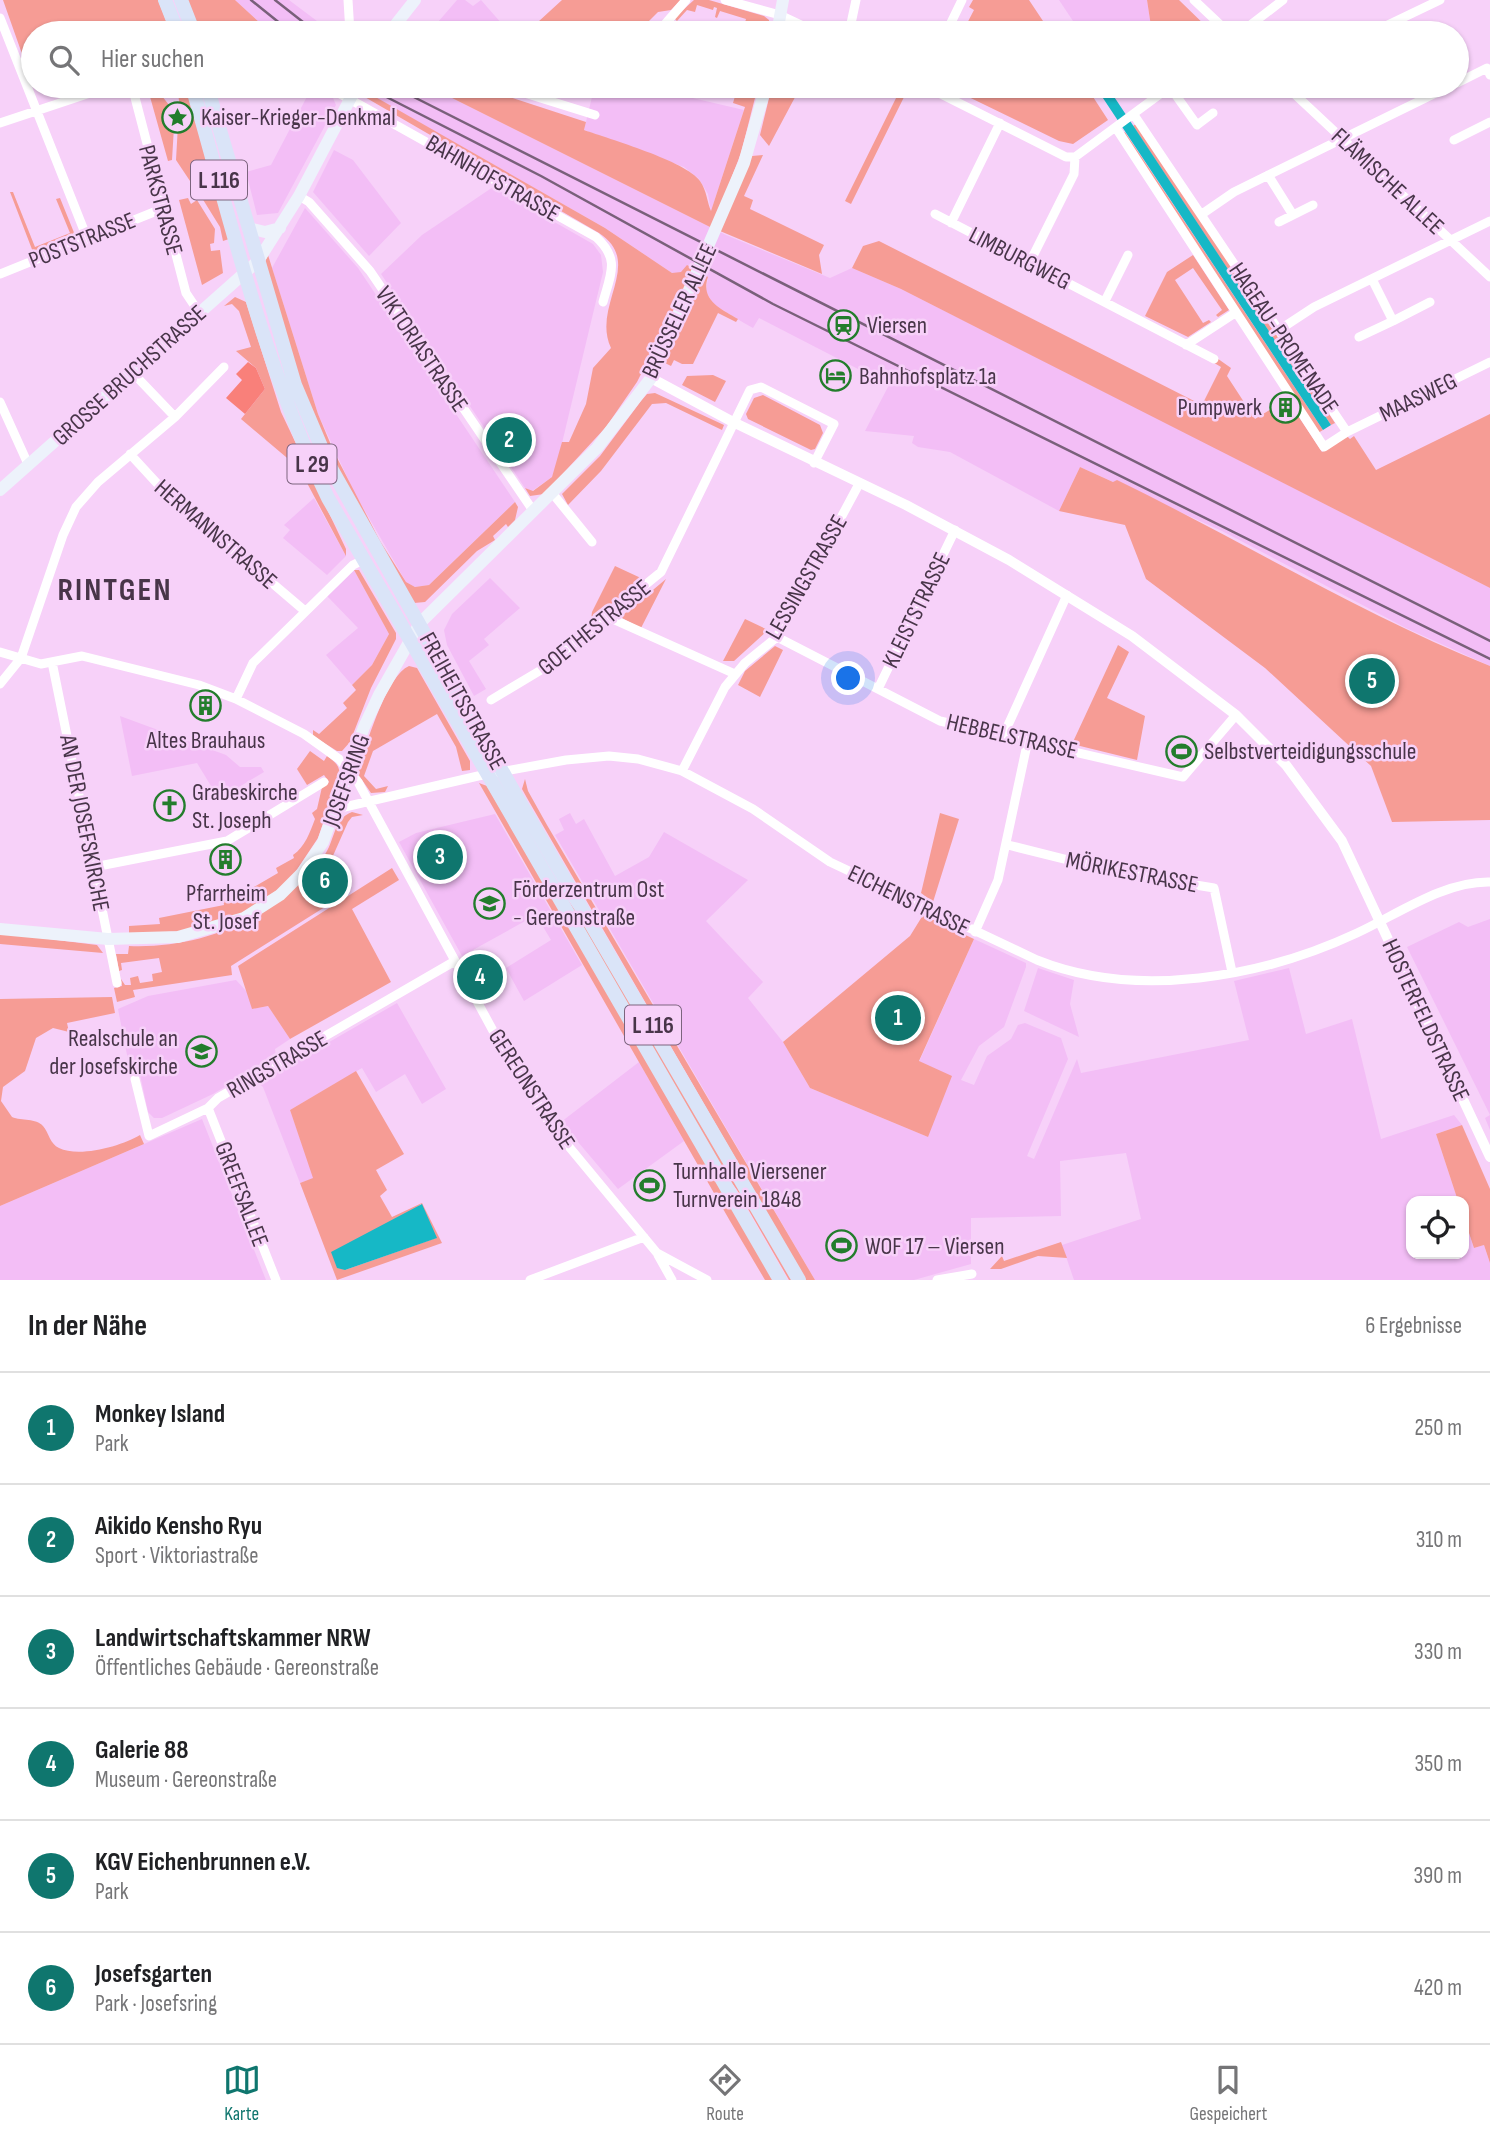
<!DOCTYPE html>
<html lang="de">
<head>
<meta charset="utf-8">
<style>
  body { margin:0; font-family:"Sofia Sans Condensed",sans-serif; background:#f6f6f6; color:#202124 }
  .controls { position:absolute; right:21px; bottom:21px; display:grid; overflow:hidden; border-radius:14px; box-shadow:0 2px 5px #0004 }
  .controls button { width:63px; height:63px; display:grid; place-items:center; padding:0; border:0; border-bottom:2px solid #e0e0e0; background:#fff; color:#202124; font:35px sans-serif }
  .you { position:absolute; left:849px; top:679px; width:24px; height:24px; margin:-18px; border:5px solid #fff; border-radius:50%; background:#1a73e8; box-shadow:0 0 0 10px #1a73e833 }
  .badge { display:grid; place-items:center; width:46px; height:46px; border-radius:50%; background:#0f766e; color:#fff; font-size:23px; font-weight:700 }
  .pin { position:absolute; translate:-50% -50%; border:4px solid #fff; box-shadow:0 2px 7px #0006 }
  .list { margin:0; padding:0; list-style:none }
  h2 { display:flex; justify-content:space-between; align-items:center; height:91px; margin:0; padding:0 28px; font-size:30px }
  h2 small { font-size:23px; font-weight:400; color:#757577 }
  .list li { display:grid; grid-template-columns:46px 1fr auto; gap:21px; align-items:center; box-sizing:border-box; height:112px; padding:0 28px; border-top:2px solid #e0e0e0 }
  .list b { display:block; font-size:26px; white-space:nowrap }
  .list p { margin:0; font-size:23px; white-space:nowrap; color:#757577 }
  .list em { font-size:23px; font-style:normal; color:#757577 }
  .icon { flex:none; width:38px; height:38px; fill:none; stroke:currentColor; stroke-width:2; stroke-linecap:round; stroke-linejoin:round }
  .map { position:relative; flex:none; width:1490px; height:1280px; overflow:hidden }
  .search { position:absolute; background:#fff; box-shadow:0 2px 5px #0004; left:21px; right:21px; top:21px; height:77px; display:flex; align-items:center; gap:18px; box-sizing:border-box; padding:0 24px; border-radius:38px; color:#757577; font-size:26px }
  .sheet { height:763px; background:#fff }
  nav { display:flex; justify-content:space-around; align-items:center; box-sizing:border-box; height:98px; border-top:2px solid #e0e0e0; background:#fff; font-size:19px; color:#757577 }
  nav a { display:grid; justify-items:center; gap:4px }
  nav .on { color:#0f766e }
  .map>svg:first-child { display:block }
</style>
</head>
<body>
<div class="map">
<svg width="1490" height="1280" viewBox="0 0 1490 1280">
  <rect width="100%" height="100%" fill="#f7d1f9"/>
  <path fill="#f3bef6" d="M235,0H289L333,33H271Z
    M457,0H465L473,6L481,0L510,33H451L438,22Z
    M1059,0H1147L1152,33H1081Z
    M355,86H428L726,235L830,278L852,268L901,289L1188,434L1490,588V666L1406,628L1222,531L1080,467L1059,511L950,452L918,447L912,443L914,436L865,431L889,385L759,318L753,328L744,323L713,304L706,291L708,277L672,273L605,228Z
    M592,86H641L744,110L711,211L708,194L699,179L684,167L584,130L592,97L583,95Z
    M312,87L333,98L336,105L278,213L257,215L246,172L271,165Z
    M334,150L353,160L401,223L369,256L313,192Z
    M493,187L593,244L601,255L603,272L557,464L552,477L532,491L525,488L381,274L422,235Z
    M305,208L358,268L515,502L429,585L415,587L406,582L354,492L318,414L272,268Z
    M314,498L346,556L327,575L283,538L290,530L284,525Z
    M354,570L389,634L372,665L352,685L326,655L358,628L327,596Z
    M490,578L520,608L484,639L489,645L469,661L486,689L474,696L447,645L444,630L452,614Z
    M120,716L226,755L240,767H261L264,772L219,799L197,763L132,776Z
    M570,813L576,824L584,819L615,876L649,857L664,832L748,880L706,921L763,982L748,998L783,1042L810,1088L928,1137L919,1062L974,939L1026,963V967L1004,1027L979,1046L961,1080L974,1085L987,1056L1011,1039L1018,1025L1025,1023L1061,1038L1068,1059L1027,1156L1034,1159L1077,1059L1081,1073L1249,1040L1234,981L1289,968L1306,1034L1352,1019L1381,1139L1454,1115L1462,1125L1436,1134L1458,1201H1411V1254H1464V1218L1474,1248L1484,1245L1490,1263V1280H1074L1062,1245L1141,1219L1126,1153L1060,1161L1061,1216L971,1218V1264L914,1280H815L555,835L564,830L559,819Z
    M495,814L582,965L524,1001L506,968L551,940L536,915L462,956L399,842L416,833Z
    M1490,919V1130L1485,1118L1490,1115L1407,947L1459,922L1468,927Z
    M1038,968L1074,980L1070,1004L1079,1037L1024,1011Z
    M236,980L249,994L252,1009L268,1006L290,1039L275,1049L276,1056L213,1094L162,1118H154L148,1112L139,1070H130L118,1009L148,996Z
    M397,1003L446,1089L422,1104L405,1074L376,1092L362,1068L290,1110L314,1178L300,1183L263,1087L258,1083Z
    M639,1062L684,1141L618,1189L561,1122Z
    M202,1119L266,1280H0V1206Z"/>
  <path fill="#f69c95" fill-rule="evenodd" d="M3,0H158L171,33H33V85Z
    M187,0H235L271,33H205L202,24L196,25Z
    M562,0H681L671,10L658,12L637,33H526Z
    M694,0H709L764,16L769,20L770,33H752L758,23L751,21L749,27L744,26L746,19L720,11L717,18L715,17L717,8L714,7L713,10L697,5L695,12L687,10L677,21L674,18Z
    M973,0H1029L1051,33H962L974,10L969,7Z
    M1147,0H1179L1213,33H1152Z
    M147,86H154L173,110L167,112L174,127L172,160L168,161Z
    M177,86H185L191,101L229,239L223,241L220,227L202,198L206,196L198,182L192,184L176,160L178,125L187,123L183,108H180Z
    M428,86H476L586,122L584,130C609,139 686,161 700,181C707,191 707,202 711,211L745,107L733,103L738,86H758L741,153L712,228Z
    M772,86H801L769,146L760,135Z
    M882,86H901L908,89L851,204L845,201L898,94Z
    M946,86H1086L1108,120L1073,144L1059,141Z
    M365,91L605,228L672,273L681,272L687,265L694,269L637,382L606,427L544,494L530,496L525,488L533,491L552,477L562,442H569L586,404L593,368L611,348C591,306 645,263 599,233L363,96Z
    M1137,123L1335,423L1331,425L1133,126Z
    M1125,132L1323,430L1318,433L1121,135Z
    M763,155L744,196L753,200L750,209L824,245L819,255L822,274L720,231L752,156Z
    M10,192H13L35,247L70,233L56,199L60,198L75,235L33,252Z
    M188,198L191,204L197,200L215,229L214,243L210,244L211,251L220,250L223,273L202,285L179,200Z
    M879,241L1202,405L1221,367L1211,361L1214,356L1231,368L1227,376L1255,419L1287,399L1322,452L1347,436L1350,439L1354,436L1376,470L1490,414V588L901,289L852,268L863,246Z
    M268,255L318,414L334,452L380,541L406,582L415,587L429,585L515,502L518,507L515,520L508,527L506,524L493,536L495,540L477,551L425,602L414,603L342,479L300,387L264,264Z
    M1193,255L1229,310L1218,317L1216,315L1222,310L1193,268L1175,280L1203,323L1209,320L1211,322L1188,337L1145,316L1167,272Z
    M702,273L708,277C700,300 721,309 738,319L736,322L718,313L693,364H682L674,360L671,366L663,362Z
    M235,297L246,302L281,412L346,549V556L299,468L241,419L265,389L256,368L236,351L251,347L239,311L232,304L224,306Z
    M713,375L726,381L715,402L682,385L687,376Z
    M655,393L724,425L722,430L666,403L652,404L601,471L568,505L562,494L600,456L641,401L647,394Z
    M763,395L820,425L823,433L815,449L811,450L748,419L746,414L754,398Z
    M1080,467L1113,482L1117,480C1242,541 1361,614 1490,666V820L1392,822L1371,766L1265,668L1146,579L1125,525L1059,511Z
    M615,566L643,579L591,620L592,612Z
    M354,570H359L396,633V639L371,688L350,742L342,751H337L313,736V730L319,734L347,708L343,703L356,690L352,685L372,665L389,634Z
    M666,579L641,628L622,618L623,615Z
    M745,619L768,630L734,661H723Z
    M1118,645L1129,652L1107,698L1145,716L1137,760L1072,744Z
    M775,646L783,650L760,697L738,685L745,671Z
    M409,666L417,668L470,761V770L462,771L456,747L437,714L373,751L364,776L376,789L388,786L385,792L371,793L358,774V768C367,744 386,676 409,666Z
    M310,751L324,761L327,756C335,762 341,766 339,777L318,838L288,883L239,915L186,931L129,934V926L160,924L159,918L224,905L223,900L240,895L278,873L276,868L294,858L293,855C305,847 310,832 315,819L312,813L317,809L322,787L329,782L324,775L307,785L297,769Z
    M525,779L528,791L547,825L815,1280H806L527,798L522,789Z
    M479,783L487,786L775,1280H765L730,1221Z
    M352,812L363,815L352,817L348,822L328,867L344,895L231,966L232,975L133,990L135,997L117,1002L114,988L122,986L121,979L125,985H131L130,978L138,976L140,983L153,981L152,974L162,972L159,958L121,963L122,970L119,971L116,954H128L129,946C204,949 278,917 324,856C335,841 333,819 352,812Z
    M940,813L959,819L933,902L921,893Z
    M392,868L399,880L352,909L391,982L290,1039L268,1006L252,1009L238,966Z
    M567,899L588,928L793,1280H789L737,1190L712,1156Z
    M923,915L974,939L919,1061L952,1076L928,1137L810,1088L783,1042L910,936Z
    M0,933L97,945L103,953L0,944Z
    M112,997L115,1013L67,1023L69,1032L53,1028L36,1038L25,1071L3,1087L1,1101L12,1117C22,1121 36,1118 43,1126C49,1133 50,1144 59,1148C79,1158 122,1146 140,1135L144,1144L0,1206V999Z
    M356,1071L404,1154L376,1170L387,1190L380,1196L392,1217L422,1203L442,1243L337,1280L300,1183L313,1178L290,1110ZM421,1204L436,1238L345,1270Z
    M1462,1125L1490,1189V1263L1484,1245L1474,1248L1464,1218V1201H1458L1436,1134Z
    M1061,1242L1067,1258L1038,1256L1001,1269H990L1002,1256L1004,1261Z"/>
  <path fill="#f9807a" d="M248,362L256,368L265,389L245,414L226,398L242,380L236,374Z"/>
  <path fill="#16b8c6" d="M1095,86H1107L1331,425L1323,430Z
    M422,1204L437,1238L345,1270L337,1268L331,1252Z"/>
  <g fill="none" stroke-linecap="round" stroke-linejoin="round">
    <path stroke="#fff" stroke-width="9" d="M348,0L350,33
      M725,0L780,15L818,33
      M1194,0L1229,33
      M0,18L87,238
      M1399,20L1406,33
      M666,23L686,0
      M849,33L856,0
      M946,33L962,0
      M1240,33L1283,0
      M1371,33L1440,0
      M1457,83L1487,68L1490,75
      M132,86L186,293L198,311
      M326,86L596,237C620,259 611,273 603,302
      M502,86L595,115
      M925,86L1066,157H1075
      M1286,86L1490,277
      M1170,87L1197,125L1213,113
      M1134,115L1347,432
      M0,123L111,86
      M1116,128L1324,447L1347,432L1490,362
      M1454,140L1490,122
      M1268,175L1293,215L1313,205
      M299,196L309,202L370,271L534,512
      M935,214L1214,359
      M1202,214L1234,192L1450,86
      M1279,222L1293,215
      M951,223L1000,123
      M1030,262L1074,174L1075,157L1171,86
      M0,274L164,208
      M1372,279L1393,321L1430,302
      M1105,301L1128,255
      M1279,330L1314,307L1490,221
      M1359,337L1393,321
      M1186,345L1235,313
      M132,372L175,417
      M0,402L28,464
      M130,454L165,492L305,611
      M553,494L592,542
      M608,617L735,674
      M777,637L940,721L1183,777L1236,715
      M0,652L41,664L82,656L199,685L236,699L304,734L339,759L358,782L504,1051L551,1125L657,1253L707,1280
      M52,662L117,983
      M0,684L21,658L63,535L76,507L98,482L175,417L224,367
      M878,689L955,530
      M236,699L253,663L353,565L363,560
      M491,700L541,670L661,572L750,390L761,387L834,424L814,463
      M1004,734L1067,595
      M682,771L725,687L745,663L777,637L859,484
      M336,809L478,776L566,760L609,756L638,759L682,771L753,809L830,862L1037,960C1137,1000 1263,977 1357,933C1398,914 1444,881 1490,882
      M1008,845L1116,872L1214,888L1232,972
      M94,867L227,841L324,782
      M975,932L998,880L1028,740
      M135,1079L149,1136L208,1108L218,1098L455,961
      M208,1108L276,1280
      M658,1255L672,1280
      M530,1280L644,1237
      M937,1280L972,1274"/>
    <path stroke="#fff" stroke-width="10" d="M651,378L733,422L906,505L1009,560L1132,636L1236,715L1286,765L1342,841L1490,1157"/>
    <path stroke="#edf2fb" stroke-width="12" d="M389,33L415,0
      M777,33L783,0
      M248,228L265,232L280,228
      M0,490L258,261L299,196L357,86
      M0,929L108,939L178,937L244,918L280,895L302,873L323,842L364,727L379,695L420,623L597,448L651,378L744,163L766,86"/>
    <path stroke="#dae4f8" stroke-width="14" d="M165,0L178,33
      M181,0L194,33
      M192,86C232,225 264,367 328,498L780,1280
      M207,86L295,385L328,463L518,799L799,1280"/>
    <path stroke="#79607a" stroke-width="2.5" d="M251,0L292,33
      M275,0L317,33
      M365,86L541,176L773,304L1490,659
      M392,86L1490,641"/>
  </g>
  <defs>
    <symbol id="sight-ring" viewBox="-11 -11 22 22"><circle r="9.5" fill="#f7d1f9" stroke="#237d2c" stroke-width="1.5"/><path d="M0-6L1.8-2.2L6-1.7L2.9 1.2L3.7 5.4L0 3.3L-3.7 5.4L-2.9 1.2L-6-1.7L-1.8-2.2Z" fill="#237d2c"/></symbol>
    <symbol id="station-ring" viewBox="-11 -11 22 22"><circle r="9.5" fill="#f7d1f9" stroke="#237d2c" stroke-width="1.5"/><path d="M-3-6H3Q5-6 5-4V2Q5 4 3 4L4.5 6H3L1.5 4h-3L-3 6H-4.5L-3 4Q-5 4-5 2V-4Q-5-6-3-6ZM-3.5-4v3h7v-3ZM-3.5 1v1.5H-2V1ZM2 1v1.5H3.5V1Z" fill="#237d2c"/></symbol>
    <symbol id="hotel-ring" viewBox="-11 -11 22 22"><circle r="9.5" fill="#f7d1f9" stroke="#237d2c" stroke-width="1.5"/><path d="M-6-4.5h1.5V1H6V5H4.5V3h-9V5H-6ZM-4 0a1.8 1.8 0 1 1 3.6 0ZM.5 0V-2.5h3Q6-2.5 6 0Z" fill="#237d2c"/></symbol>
    <symbol id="building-ring" viewBox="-11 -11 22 22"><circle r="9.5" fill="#f7d1f9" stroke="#237d2c" stroke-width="1.5"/><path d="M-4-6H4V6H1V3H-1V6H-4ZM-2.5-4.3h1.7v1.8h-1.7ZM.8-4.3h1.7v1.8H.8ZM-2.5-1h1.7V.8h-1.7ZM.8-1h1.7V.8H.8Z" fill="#237d2c"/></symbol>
    <symbol id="stadium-ring" viewBox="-11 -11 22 22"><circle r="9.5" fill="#f7d1f9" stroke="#237d2c" stroke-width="1.5"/><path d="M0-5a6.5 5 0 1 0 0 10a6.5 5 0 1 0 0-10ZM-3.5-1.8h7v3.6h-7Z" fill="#237d2c"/></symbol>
    <symbol id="church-ring" viewBox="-11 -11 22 22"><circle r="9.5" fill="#f7d1f9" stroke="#237d2c" stroke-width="1.5"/><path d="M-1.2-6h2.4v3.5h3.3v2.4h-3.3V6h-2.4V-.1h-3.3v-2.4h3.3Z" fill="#237d2c"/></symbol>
    <symbol id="school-ring" viewBox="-11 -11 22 22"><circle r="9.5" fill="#f7d1f9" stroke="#237d2c" stroke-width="1.5"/><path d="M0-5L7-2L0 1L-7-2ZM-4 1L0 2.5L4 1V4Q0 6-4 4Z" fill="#237d2c"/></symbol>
  </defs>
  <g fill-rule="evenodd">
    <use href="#sight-ring" x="160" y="100" width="35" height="35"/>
    <use href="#station-ring" x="826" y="308" width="35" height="35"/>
    <use href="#hotel-ring" x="818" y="358" width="35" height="35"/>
    <use href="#building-ring" x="1268" y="390" width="35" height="35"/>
    <use href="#building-ring" x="188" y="688" width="35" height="35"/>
    <use href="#stadium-ring" x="1164" y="734" width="35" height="35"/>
    <use href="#church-ring" x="152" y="788" width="35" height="35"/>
    <use href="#building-ring" x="208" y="842" width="35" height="35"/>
    <use href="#school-ring" x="472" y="886" width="35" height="35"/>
    <use href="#school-ring" x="184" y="1034" width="35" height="35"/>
    <use href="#stadium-ring" x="632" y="1168" width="35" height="35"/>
    <use href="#stadium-ring" x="824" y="1228" width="35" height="35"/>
  </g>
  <g text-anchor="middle" stroke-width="5" stroke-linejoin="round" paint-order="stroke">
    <g fill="#f7d1f9" stroke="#7c647e" stroke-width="2">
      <rect x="191" y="160.5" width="56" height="39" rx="5"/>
      <rect x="287.5" y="444.5" width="49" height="39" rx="5"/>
      <rect x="625" y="1005.5" width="56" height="39" rx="5"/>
    </g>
    <g font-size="23" font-weight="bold" fill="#483549">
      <text x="219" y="188">L 116</text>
      <text x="312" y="472">L 29</text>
      <text x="653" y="1033">L 116</text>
    </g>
    <g font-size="24" fill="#483549" stroke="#f7d1f9" text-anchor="start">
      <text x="201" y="125">Kaiser-Krieger-Denkmal</text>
      <text x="867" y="333">Viersen</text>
      <text x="859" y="384">Bahnhofsplatz 1a</text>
      <text x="1262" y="415" text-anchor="end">Pumpwerk</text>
      <text x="206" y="748" text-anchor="middle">Altes Brauhaus</text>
      <text x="1204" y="759">Selbstverteidigungsschule</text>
      <text x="192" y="800">Grabeskirche<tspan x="192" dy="28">St. Joseph</tspan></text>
      <text x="513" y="897">Förderzentrum Ost<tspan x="513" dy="28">- Gereonstraße</tspan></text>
      <text x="226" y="901" text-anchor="middle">Pfarrheim<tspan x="226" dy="28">St. Josef</tspan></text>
      <text x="178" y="1046" text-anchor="end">Realschule an<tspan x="178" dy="28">der Josefskirche</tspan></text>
      <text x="673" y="1179">Turnhalle Viersener<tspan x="673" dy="28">Turnverein 1848</tspan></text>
      <text x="865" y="1254">WOF 17 – Viersen</text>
    </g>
    <g font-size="24" fill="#483549" stroke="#f7d1f9">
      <text transform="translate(493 178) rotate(30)" y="8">BAHNHOFSTRASSE</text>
      <text transform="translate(1388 181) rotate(43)" y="8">FLÄMISCHE ALLEE</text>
      <text transform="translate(161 200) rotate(75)" y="8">PARKSTRASSE</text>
      <text transform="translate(82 240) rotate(-22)" y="8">POSTSTRASSE</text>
      <text transform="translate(1020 258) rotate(27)" y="8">LIMBURGWEG</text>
      <text transform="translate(679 311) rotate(-65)" y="8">BRÜSSELER ALLEE</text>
      <text transform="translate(1284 338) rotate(56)" y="8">HAGEAU-PROMENADE</text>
      <text transform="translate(422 349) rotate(56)" y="8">VIKTORIASTRASSE</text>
      <text transform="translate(129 375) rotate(-42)" y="8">GROSSE BRUCHSTRASSE</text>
      <text transform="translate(1418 397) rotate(-26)" y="8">MAASWEG</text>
      <text transform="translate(216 534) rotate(41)" y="8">HERMANNSTRASSE</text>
      <text transform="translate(806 577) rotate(-60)" y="8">LESSINGSTRASSE</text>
      <text transform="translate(916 610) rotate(-64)" y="8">KLEISTSTRASSE</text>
      <text transform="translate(594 627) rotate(-39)" y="8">GOETHESTRASSE</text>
      <text transform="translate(463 701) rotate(61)" y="8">FREIHEITSSTRASSE</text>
      <text transform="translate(1012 736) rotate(13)" y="8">HEBBELSTRASSE</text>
      <text transform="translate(346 780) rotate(-70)" y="8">JOSEFSRING</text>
      <text transform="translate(85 823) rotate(79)" y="8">AN DER JOSEFSKIRCHE</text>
      <text transform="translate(1132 872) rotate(11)" y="8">MÖRIKESTRASSE</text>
      <text transform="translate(909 900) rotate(26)" y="8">EICHENSTRASSE</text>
      <text transform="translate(1426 1020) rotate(65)" y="8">HOSTERFELDSTRASSE</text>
      <text transform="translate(277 1064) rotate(-30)" y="8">RINGSTRASSE</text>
      <text transform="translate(532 1089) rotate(57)" y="8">GEREONSTRASSE</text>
      <text transform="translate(242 1194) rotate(69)" y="8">GREEFSALLEE</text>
    </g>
    <g font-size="32" font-weight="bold" letter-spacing="2" fill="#483549" stroke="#f7d1f9">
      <text x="115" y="600">RINTGEN</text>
    </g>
  </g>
</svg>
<div class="controls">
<button><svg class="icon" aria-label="locate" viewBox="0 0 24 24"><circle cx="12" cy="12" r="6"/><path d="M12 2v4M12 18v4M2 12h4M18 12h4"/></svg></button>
</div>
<div class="you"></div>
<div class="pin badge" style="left:898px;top:1018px">1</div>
<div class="pin badge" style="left:509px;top:440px">2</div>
<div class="pin badge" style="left:440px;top:857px">3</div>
<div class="pin badge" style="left:480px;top:977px">4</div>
<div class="pin badge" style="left:1372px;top:681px">5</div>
<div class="pin badge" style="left:325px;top:881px">6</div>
<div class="search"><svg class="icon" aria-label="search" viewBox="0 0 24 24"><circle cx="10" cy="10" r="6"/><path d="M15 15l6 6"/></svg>Hier suchen</div>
</div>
<section class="sheet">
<h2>In der Nähe<small>6 Ergebnisse</small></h2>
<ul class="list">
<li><span class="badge">1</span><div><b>Monkey Island</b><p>Park</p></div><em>250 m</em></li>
<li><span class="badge">2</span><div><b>Aikido Kensho Ryu</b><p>Sport · Viktoriastraße</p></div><em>310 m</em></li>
<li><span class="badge">3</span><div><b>Landwirtschaftskammer NRW</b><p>Öffentliches Gebäude · Gereonstraße</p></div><em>330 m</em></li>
<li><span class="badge">4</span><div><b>Galerie 88</b><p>Museum · Gereonstraße</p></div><em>350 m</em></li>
<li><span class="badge">5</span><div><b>KGV Eichenbrunnen e.V.</b><p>Park</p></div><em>390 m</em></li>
<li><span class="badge">6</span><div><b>Josefsgarten</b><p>Park · Josefsring</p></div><em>420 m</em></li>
</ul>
</section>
<nav>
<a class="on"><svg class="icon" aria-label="map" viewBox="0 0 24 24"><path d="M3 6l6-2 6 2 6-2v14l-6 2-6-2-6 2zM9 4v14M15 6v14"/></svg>Karte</a>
<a><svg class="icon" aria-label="directions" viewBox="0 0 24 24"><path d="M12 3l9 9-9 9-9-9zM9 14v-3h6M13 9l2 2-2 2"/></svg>Route</a>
<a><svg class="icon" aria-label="saved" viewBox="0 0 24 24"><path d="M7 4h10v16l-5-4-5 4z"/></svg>Gespeichert</a>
</nav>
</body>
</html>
